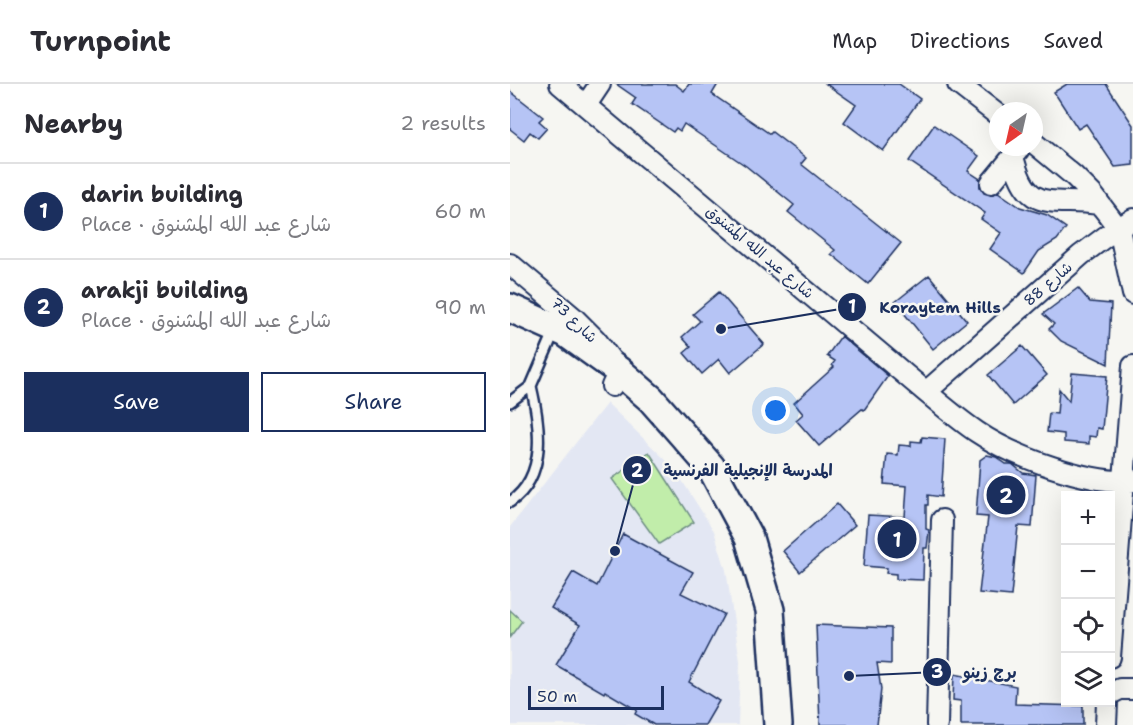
<!DOCTYPE html>
<html lang="en">
<head>
<meta charset="utf-8">
<style>
  body { margin:0; font-family:"Shantell Sans","Playpen Sans Arabic",sans-serif; background:#f7f7f7; color:#2b2b33 }
  .controls { position:absolute; right:18px; bottom:18px; display:grid; overflow:hidden; border-radius:0px; box-shadow:0 6px 24px #0002 }
  .controls button { width:54px; height:54px; display:grid; place-items:center; padding:0; border:0; border-bottom:2px solid #e1e1e2; background:#fff; color:#2b2b33; font:30px sans-serif }
  .compass { position:absolute; left:479px; top:18px; width:54px; height:54px; border-radius:50%; background:#fff; box-shadow:0 6px 24px #0002; rotate:214deg }
  .scale { position:absolute; left:18px; bottom:15px; width:136px; box-sizing:border-box; padding-left:6px; border:3px solid #1b2f5e; border-top:0; font-size:16px; line-height:21px; white-space:nowrap; color:#1b2f5e; -webkit-text-stroke:4px #f6f6f2; paint-order:stroke }
  .you { position:absolute; left:266px; top:327px; width:21px; height:21px; margin:-15px; border:4px solid #fff; border-radius:50%; background:#1a73e8; box-shadow:0 0 0 9px #1a73e833 }
  .badge { display:grid; place-items:center; width:39px; height:39px; border-radius:50%; background:#1b2f5e; color:#fff; font-size:20px; font-weight:700 }
  .pin { position:absolute; translate:-50% -50%; border:3px solid #fff; box-shadow:0 2px 6px #0006 }
  .list { margin:0; padding:0; list-style:none }
  h2 { display:flex; justify-content:space-between; align-items:center; height:78px; margin:0; padding:0 24px; font-size:26px }
  h2 small { font-size:20px; font-weight:400; color:#7c7c81 }
  .list li { display:grid; grid-template-columns:39px 1fr auto; gap:18px; align-items:center; box-sizing:border-box; height:96px; padding:0 24px; border-top:2px solid #e1e1e2 }
  .list b { display:block; font-size:22px; white-space:nowrap }
  .list p { margin:0; font-size:20px; white-space:nowrap; color:#7c7c81 }
  .list em { font-size:20px; font-style:normal; color:#7c7c81 }
  .actions { display:flex; gap:12px; padding:18px 24px }
  .actions a { flex:1; padding:14px 0; border:2px solid #1b2f5e; border-radius:0px; text-align:center; font-size:21px; color:#1b2f5e }
  .actions .main { background:#1b2f5e; color:#fff }
  .icon { flex:none; width:33px; height:33px; fill:none; stroke:currentColor; stroke-width:2; stroke-linecap:round; stroke-linejoin:round }
  .map { position:relative; flex:none; width:623px; height:641px; overflow:hidden }
  header { display:flex; align-items:center; gap:36px; box-sizing:border-box; height:84px; padding:0 30px; background:#fff; border-bottom:2px solid #e1e1e2 }
  header strong { font-size:28px }
  nav { display:flex; gap:33px; margin-inline-start:auto; font-size:21px }
  main { display:flex }
  aside { flex:1; background:#fff }
  .map>svg:first-child { display:block }
</style>
</head>
<body>
<header>
<strong>Turnpoint</strong>
<nav><a>Map</a><a>Directions</a><a>Saved</a></nav>
</header>
<main>
<aside>
<h2>Nearby<small>2 results</small></h2>
<ul class="list">
<li><span class="badge">1</span><div><b>darin building</b><p>Place · شارع عبد الله المشنوق</p></div><em>60 m</em></li>
<li><span class="badge">2</span><div><b>arakji building</b><p>Place · شارع عبد الله المشنوق</p></div><em>90 m</em></li>
</ul>
<div class="actions"><a class="main">Save</a><a>Share</a></div>
</aside>
<div class="map">
<svg width="623" height="641" viewBox="0 0 623 641">
  <rect width="100%" height="100%" fill="#f6f6f2"/>
  <filter id="ink" filterUnits="userSpaceOnUse"><feTurbulence type="fractalNoise" baseFrequency=".0167" numOctaves="2"/><feDisplacementMap in="SourceGraphic" scale="12" xChannelSelector="R" yChannelSelector="G"/><feConvolveMatrix kernelMatrix="1 2 1 2 8 2 1 2 1" color-interpolation-filters="sRGB"/></filter>
  <g filter="url(#ink)">
    <path fill="#e3e7f3" d="M97,319L164,384L204,447L216,486L230,577L228,641H0V443Z"/>
    <path fill="#c1edaa" stroke="#6e8e84" stroke-width="1.5" d="M139,368L184,438L149,460L102,395Z
      M0,526L12,537L0,553Z"/>
    <path fill="#b6c4f5" stroke="#1b2f5e" stroke-width="1.5" d="M106,0H165L174,7L179,0H208L202,10L260,50L262,48L296,74L291,80L391,159L358,200L321,170L325,166L278,128L284,121L236,82L174,40L170,47L166,44L163,48L122,20L126,14Z
      M316,0H389L410,15L373,67L334,38L346,21Z
      M557,0H596L623,41V81L605,83L576,40L568,45L544,8Z
      M0,7L33,33L29,37L37,44L28,54L20,48L14,56L0,45Z
      M424,41L469,72L458,87L470,95V103L474,109L480,111L488,108L510,123L537,131L556,144L547,156L529,167L514,189L480,165L491,149L471,135L475,129L399,77Z
      M419,191L457,237L423,265L385,218Z
      M568,204L580,218L601,220L598,280L551,257L539,245L544,240L533,230Z
      M209,208L254,260L220,289L209,275L192,290L174,269L181,263L172,253L190,237L183,230Z
      M331,252L378,292L354,326L352,325L309,362L286,336L293,330L284,319L324,283L322,281L325,277L317,272Z
      M512,262L537,291L503,321L478,291Z
      M562,289L597,292L592,345L587,344L586,353L579,352V360L554,358V350L537,348L539,329L547,330L549,305L559,317Z
      M412,353L435,355L431,413L418,411V421H416V445L419,446L417,464H414L413,496L386,495V490L376,489L377,484L354,482L358,431L395,433L397,402L374,400L377,370L388,371L389,361L401,362V357L411,358Z
      M477,371L486,373L496,380H502L513,389L526,391L522,443L508,442L501,512L469,509L478,433L466,432L470,376Z
      M327,420L345,441L290,488L273,467Z
      M113,450L183,488L171,509L214,530L179,598L209,617L195,641H144L125,630L127,626L95,607L94,609L46,581L70,541L41,524L63,488L87,502Z
      M306,541L381,544V580L367,579L371,605L367,641H310Z
      M444,590L506,602L505,620L573,622V641H451V617L443,616Z"/>
    <g fill="none" stroke-linecap="round" stroke-linejoin="round">
      <defs>
        <path id="lane" d="M0,318L21,302L45,246
          M0,418C38,392 30,340 21,302"/>
        <path id="street" d="M50,0L416,308C433,322 449,336 467,348C504,373 578,400 623,397
          M448,0L488,31
          M76,21L90,0
          M524,59L564,92L583,111L609,145L623,210
          M503,72C517,132 541,113 589,120
          M481,99L509,65
          M0,180L64,234L86,256L109,287L102,302
          M416,308L571,171L595,153L623,135
          M600,573L623,282
          M600,610L610,605H623
          M427,641L432,436
          M596,641L597,618"/>
        <path id="secondary" d="M0,224L56,249L109,287L141,315L201,383L239,454L260,526L268,641"/>
      </defs>
      <use href="#lane" stroke="#1b2f5e" stroke-width="14"/>
      <use href="#street" stroke="#1b2f5e" stroke-width="24"/>
      <use href="#secondary" stroke="#1b2f5e" stroke-width="32"/>
      <use href="#lane" stroke="#f6f6f2" stroke-width="9"/>
      <use href="#street" stroke="#f6f6f2" stroke-width="20"/>
      <use href="#secondary" stroke="#f6f6f2" stroke-width="27"/>
    </g>
  </g>
  <g text-anchor="middle" stroke-width="5" stroke-linejoin="round" paint-order="stroke">
    <g font-size="15" fill="#1b2f5e" stroke="#f6f6f2">
      <text transform="translate(250 168) rotate(40)" y="5">شارع عبد الله المشنوق</text>
      <text transform="translate(538 200) rotate(-41)" y="5">شارع 88</text>
      <text transform="translate(64 236) rotate(44)" y="5">شارع 73</text>
    </g>
  </g>
  <path fill="none" stroke="#1b2f5e" stroke-width="2" d="M211 245L342 223M105 467L127 386M339 592L427 588"/>
  <g fill="#1b2f5e" stroke="#f6f6f2" stroke-width="2">
    <circle cx="211" cy="245" r="6"/>
    <circle cx="105" cy="467" r="6"/>
    <circle cx="339" cy="592" r="6"/>
    <circle cx="342" cy="223" r="15"/>
    <circle cx="127" cy="386" r="15"/>
    <circle cx="427" cy="588" r="15"/>
  </g>
  <g font-size="18" text-anchor="middle" font-weight="bold" fill="#fff">
    <text x="342" y="229">1</text>
    <text x="127" y="393">2</text>
    <text x="427" y="594">3</text>
  </g>
  <g font-size="16" text-anchor="middle" font-weight="bold" fill="#1b2f5e" stroke="#f6f6f2" stroke-width="5" stroke-linejoin="round" paint-order="stroke">
    <text x="430" y="229">Koraytem Hills</text>
    <text x="238" y="392">المدرسة الإنجيلية الفرنسية</text>
    <text x="480" y="594">برج زينو</text>
  </g>
</svg>
<div class="controls">
<button>+</button>
<button>−</button>
<button><svg class="icon" aria-label="locate" viewBox="0 0 24 24"><circle cx="12" cy="12" r="6"/><path d="M12 2v4M12 18v4M2 12h4M18 12h4"/></svg></button>
<button><svg class="icon" aria-label="layers" viewBox="0 0 24 24"><path d="M12 4l9 5-9 5-9-5zM3 14l9 5 9-5"/></svg></button>
</div>
<svg class="compass" viewBox="-18 -18 36 36"><path d="M0-13l5 13h-10z" fill="#e53935"/><path d="M0 13l5-13h-10z" fill="#7c7c81"/></svg>
<div class="scale">50 m</div>
<div class="you"></div>
<div class="pin badge" style="left:387px;top:455px">1</div>
<div class="pin badge" style="left:496px;top:411px">2</div>
</div>
</main>
</body>
</html>
